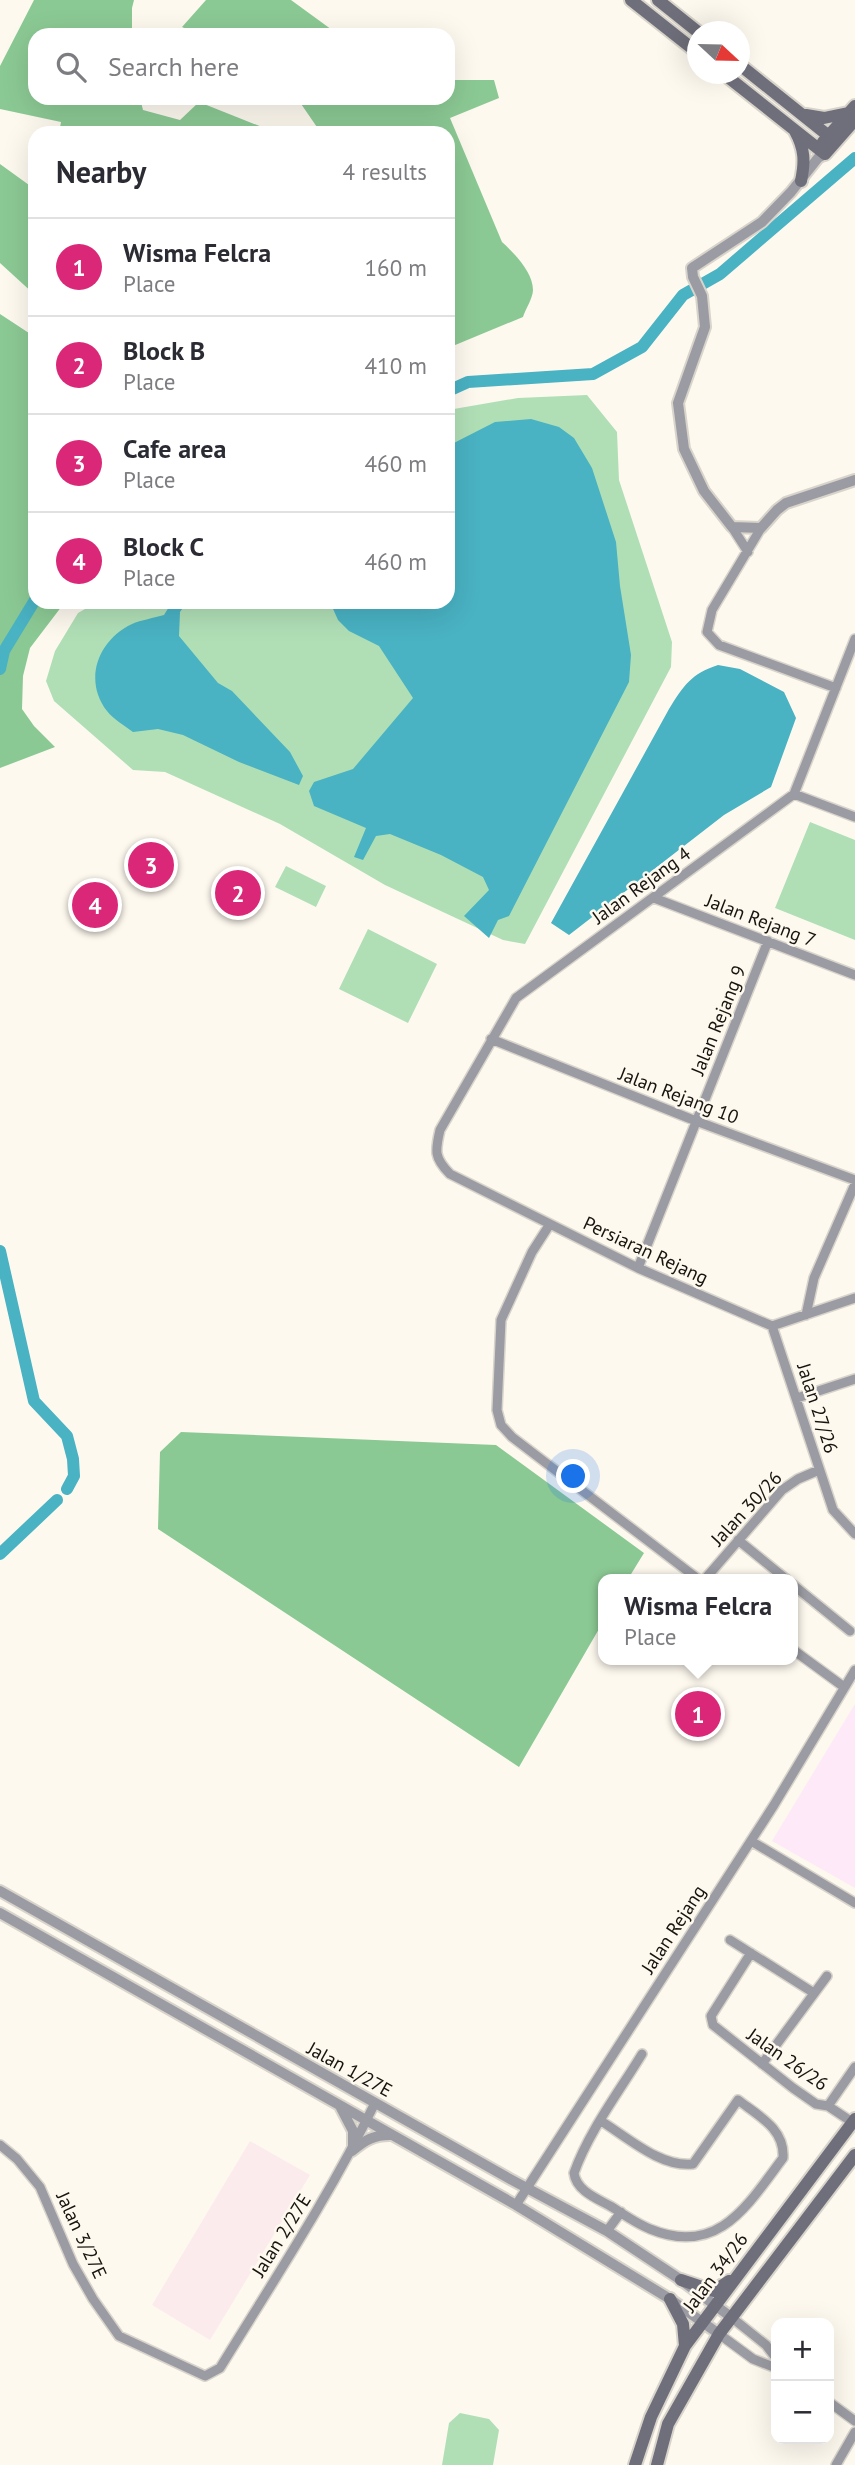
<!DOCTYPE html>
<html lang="en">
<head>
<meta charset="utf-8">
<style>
  body { margin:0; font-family:"PT Sans",sans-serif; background:#f7f7f7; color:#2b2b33 }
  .controls { position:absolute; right:21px; bottom:21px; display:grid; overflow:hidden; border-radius:14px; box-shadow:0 7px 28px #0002 }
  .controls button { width:63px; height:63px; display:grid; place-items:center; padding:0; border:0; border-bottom:2px solid #e1e1e2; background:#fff; color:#2b2b33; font:35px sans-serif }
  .compass { position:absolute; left:687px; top:21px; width:63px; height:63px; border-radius:50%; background:#fff; box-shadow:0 7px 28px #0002; rotate:112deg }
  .you { position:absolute; left:574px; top:1477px; width:24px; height:24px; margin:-18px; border:5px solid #fff; border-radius:50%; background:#1a73e8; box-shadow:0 0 0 10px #1a73e833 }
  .badge { display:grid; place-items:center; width:46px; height:46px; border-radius:50%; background:#db2777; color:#fff; font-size:23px; font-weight:700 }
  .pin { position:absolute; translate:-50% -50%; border:4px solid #fff; box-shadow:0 2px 7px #0006 }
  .popup { position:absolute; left:598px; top:1574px; width:200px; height:91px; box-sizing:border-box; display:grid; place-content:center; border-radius:14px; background:#fff; filter:drop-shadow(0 2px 5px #0005); font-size:23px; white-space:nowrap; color:#7c7c81 }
  .popup b { font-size:26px; color:#2b2b33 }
  .popup::after { content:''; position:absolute; left:50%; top:100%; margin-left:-14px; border:14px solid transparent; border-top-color:#fff }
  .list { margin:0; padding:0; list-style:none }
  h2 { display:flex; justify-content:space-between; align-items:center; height:91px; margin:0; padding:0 28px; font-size:30px }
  h2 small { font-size:23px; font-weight:400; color:#7c7c81 }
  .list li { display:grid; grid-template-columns:46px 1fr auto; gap:21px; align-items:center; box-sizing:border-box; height:98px; padding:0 28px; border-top:2px solid #e1e1e2 }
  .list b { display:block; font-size:26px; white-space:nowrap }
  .list p { margin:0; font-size:23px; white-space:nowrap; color:#7c7c81 }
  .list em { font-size:23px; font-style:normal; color:#7c7c81 }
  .icon { flex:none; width:38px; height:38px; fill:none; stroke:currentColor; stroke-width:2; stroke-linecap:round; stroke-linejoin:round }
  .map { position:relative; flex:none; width:855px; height:2465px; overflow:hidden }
  .search { position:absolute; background:#fff; box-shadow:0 7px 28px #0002; left:28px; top:28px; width:427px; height:77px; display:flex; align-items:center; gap:18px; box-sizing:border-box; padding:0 24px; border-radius:21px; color:#7c7c81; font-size:26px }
  .panel { position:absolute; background:#fff; box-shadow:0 7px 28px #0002; left:28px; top:126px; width:427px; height:483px; border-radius:21px }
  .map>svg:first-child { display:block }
</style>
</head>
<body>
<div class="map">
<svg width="855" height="2465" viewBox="0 0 855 2465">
  <rect width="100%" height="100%" fill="#fef9ef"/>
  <path fill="#fcebec" d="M250,2141L310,2175L210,2340L152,2305Z"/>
  <path fill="#fde9f8" d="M855,1704V1888L772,1841Z"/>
  <path fill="#b0dfb6" d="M587,395L617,432L619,480L672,642L671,667L525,944L503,940L385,885L280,824L165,772L133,770L54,701L46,681L55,651L78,613L97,602H448V410L518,398Z
    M810,822L855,840V940L775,908Z
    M286,866L326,886L316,907L275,887Z
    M368,929L437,964L408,1023L339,989Z
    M460,2413L489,2419L499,2430L493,2465H442L449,2423Z"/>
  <path fill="#8bc994" d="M34,0H134L132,8V35H35V98H140L143,110L180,120L199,102L277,133H59L61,122L0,109V66Z
    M206,0H291L339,35H199L182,27Z
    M448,80H494L499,98L450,118L502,242C514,253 533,272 533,290C533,298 525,310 523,317L448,348V133H321L297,98H448Z
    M0,164L29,185L35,186V295L0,263Z
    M0,314L35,337V602H65L30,648L23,676L22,709L34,726L55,747L0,768Z
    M181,1432L496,1445L644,1553L628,1579H604L603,1622L519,1767L158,1529L160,1452Z"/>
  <path fill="#49b2c3" d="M531,419L559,427L574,438L592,468L616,542L620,586L631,655L629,682L509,916L498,920L489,938L464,916L489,890L483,877L441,855L390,834L376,836L363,860L354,857L366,828L314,806L309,791L314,782L353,769L413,698L379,646L349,631L338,620L330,602H448V446L495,422Z
    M172,602H187L180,612L179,636L218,683L232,691L290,752L303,776L299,785L239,762L183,735L158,729L133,732C125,726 113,719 107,711C83,680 98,640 132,624C141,620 154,618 164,615Z
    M718,665L740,669L784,692L796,718L771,787L724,815L569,935L551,923L669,709C684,685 691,674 718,665Z"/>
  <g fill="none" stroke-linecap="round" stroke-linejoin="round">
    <path stroke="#49b2c3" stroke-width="12" d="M448,391L468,382L593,374L642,347L683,295L720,274L855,158
      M0,669L4,651L35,600
      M0,1251L34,1401L67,1436L73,1459L74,1476L67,1489
      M0,1554L57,1500"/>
    <defs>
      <path id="minor" d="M732,527L748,552
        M761,528L712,610L707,632L719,645L836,688
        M855,639L794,794L516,998L440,1130C435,1151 434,1158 450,1174L638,1268L772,1326L855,1298
        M794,794L855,817
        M654,898L855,975
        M491,1039L696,1121L855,1180
        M550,1224L532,1252L501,1320L497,1410L501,1425L512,1437L698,1579
        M638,1268L768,941
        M806,1315L814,1278L855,1184
        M772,1326L833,1510L855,1534
        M797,1398L855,1379
        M738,1540L786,1579
        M705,1579L782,1490L798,1479L819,1470
        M792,1584L850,1631
        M792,1649L844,1687
        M751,1841L855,1903
        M730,1940L814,1993
        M751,1953L711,2016L713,2025L793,2088L816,2104L828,2106L855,2124
        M762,2064L827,1976
        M828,2106L855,2067
        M601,2121C627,2137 661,2168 693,2164L738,2100C759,2116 785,2129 783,2158C747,2206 718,2257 650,2229C637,2224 624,2215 612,2207C598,2199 576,2191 574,2173C589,2131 619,2092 642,2054
        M0,2145L17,2159L40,2187L73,2264L93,2299L119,2336L205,2376L220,2368C274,2280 330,2195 375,2103
        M516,2205L774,1805L855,1670
        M607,2231L621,2212
        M731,2317L766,2345L776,2358
        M719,2334L753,2359L776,2368
        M829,2402L855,2421
        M836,2465L855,2432"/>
      <path id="tertiary" d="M825,154L818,158L791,192L762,222L692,268L693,277L702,296L705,327L678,403L684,449L704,491L732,527L761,528L777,510L786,503L855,480
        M0,1891L510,2179L607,2231L681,2280L731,2317
        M0,1913L516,2205L670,2299L719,2334
        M341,2108L353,2131V2147
        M352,2151C365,2140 374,2135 390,2135"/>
      <path id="secondary" d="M631,0L698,53
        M658,0L698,32
        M740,65L835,141
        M724,74L825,154L855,120
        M806,115L824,118L848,113
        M795,131C805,149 805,162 801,181
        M823,142L855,106
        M681,2280L714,2291L729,2281
        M670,2299L683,2324L685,2346
        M635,2465L651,2417L685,2346L855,2119
        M657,2465L668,2424L719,2334L855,2155"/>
    </defs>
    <use href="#minor" stroke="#d9d4cb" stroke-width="12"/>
    <use href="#tertiary" stroke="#d9d4cb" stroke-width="14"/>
    <use href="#secondary" stroke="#d9d4cb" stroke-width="16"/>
    <use href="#minor" stroke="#9b9ca3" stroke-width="9"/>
    <use href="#tertiary" stroke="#9b9ca3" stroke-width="10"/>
    <use href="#secondary" stroke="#6e6f7a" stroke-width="12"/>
  </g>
  <g text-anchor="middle" stroke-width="5" stroke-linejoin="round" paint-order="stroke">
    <g font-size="19" fill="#17140f" stroke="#fef9ef">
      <text transform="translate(641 885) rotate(-36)" y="7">Jalan Rejang 4</text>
      <text transform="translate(761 920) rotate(21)" y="7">Jalan Rejang 7</text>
      <text transform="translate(718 1020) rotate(-68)" y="7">Jalan Rejang 9</text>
      <text transform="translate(679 1095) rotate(21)" y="7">Jalan Rejang 10</text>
      <text transform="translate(646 1250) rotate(25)" y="7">Persiaran Rejang</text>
      <text transform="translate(818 1408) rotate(72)" y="7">Jalan 27/26</text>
      <text transform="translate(746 1508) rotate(-47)" y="7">Jalan 30/26</text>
      <text transform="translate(673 1929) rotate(-57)" y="7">Jalan Rejang</text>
      <text transform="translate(788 2059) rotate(35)" y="7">Jalan 26/26</text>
      <text transform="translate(350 2069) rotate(29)" y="7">Jalan 1/27E</text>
      <text transform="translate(82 2235) rotate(65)" y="7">Jalan 3/27E</text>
      <text transform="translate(281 2235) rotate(-58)" y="7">Jalan 2/27E</text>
      <text transform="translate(715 2272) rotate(-53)" y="7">Jalan 34/26</text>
    </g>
  </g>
</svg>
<div class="controls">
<button>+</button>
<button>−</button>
</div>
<svg class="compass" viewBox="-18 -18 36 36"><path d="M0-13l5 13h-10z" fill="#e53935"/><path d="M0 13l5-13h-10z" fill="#7c7c81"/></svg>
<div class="you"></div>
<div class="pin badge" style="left:698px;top:1714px">1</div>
<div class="popup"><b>Wisma Felcra</b>Place</div>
<div class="pin badge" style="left:238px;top:893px">2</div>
<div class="pin badge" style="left:151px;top:865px">3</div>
<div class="pin badge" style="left:95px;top:905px">4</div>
<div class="search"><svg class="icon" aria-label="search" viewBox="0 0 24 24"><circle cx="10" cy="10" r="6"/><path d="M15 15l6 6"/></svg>Search here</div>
<section class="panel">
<h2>Nearby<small>4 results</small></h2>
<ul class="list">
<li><span class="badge">1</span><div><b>Wisma Felcra</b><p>Place</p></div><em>160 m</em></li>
<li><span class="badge">2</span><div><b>Block B</b><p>Place</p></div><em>410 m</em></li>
<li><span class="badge">3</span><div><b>Cafe area</b><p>Place</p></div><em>460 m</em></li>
<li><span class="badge">4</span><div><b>Block C</b><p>Place</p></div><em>460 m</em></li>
</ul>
</section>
</div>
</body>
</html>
